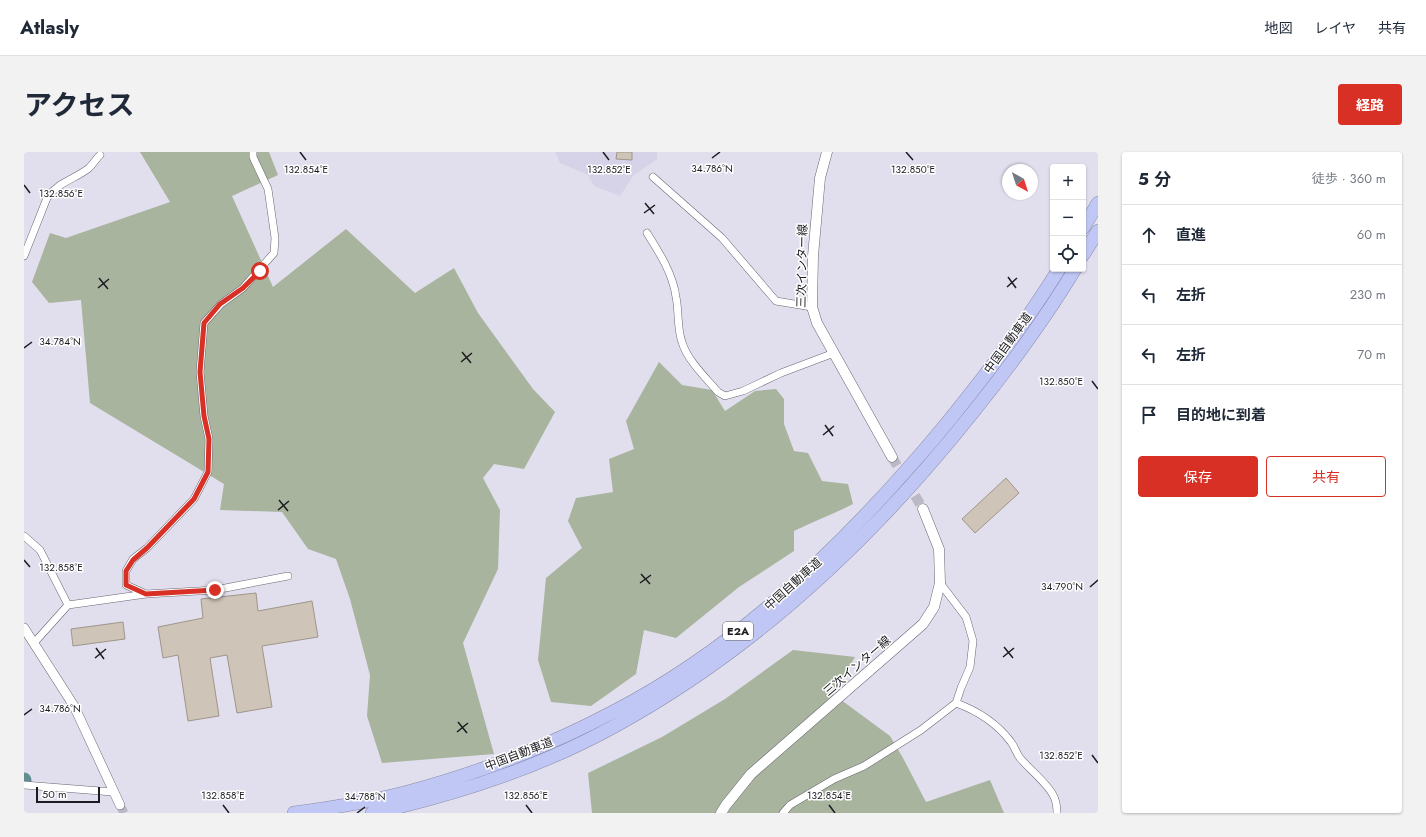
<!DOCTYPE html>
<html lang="ja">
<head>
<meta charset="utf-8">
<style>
  body { margin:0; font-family:Jost,"Noto Sans JP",sans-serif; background:#f2f2f3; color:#1f2937 }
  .controls { position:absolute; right:12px; top:12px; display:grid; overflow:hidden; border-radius:4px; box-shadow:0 1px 3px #0004 }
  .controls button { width:36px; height:36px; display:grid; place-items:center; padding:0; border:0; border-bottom:1px solid #e0e1e3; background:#fff; color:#1f2937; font:20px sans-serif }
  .compass { position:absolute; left:978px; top:12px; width:36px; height:36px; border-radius:50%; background:#fff; box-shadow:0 1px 3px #0004; rotate:141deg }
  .scale { position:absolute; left:12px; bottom:10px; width:64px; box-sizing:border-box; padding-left:4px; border:2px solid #1c1b20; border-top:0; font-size:11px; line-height:14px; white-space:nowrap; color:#1c1b20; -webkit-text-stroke:3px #fff; paint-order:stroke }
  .stop { position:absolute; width:12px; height:12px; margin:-9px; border:3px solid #d93025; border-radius:50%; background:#fff }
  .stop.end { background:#d93025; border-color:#fff; box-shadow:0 1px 4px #0008 }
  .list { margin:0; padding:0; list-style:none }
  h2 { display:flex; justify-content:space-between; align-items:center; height:52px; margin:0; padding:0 16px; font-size:17px }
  h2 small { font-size:13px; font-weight:400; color:#747a83 }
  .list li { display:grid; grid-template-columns:26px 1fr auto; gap:12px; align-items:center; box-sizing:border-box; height:60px; padding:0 16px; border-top:1px solid #e0e1e3 }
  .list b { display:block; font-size:15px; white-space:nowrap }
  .list em { font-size:13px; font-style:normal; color:#747a83 }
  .actions { display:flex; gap:8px; padding:12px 16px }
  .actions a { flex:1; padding:9px 0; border:1px solid #d93025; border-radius:4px; text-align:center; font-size:14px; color:#d93025 }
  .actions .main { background:#d93025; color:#fff }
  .icon { flex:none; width:22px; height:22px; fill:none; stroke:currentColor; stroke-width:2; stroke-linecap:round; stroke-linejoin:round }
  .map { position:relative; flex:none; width:1074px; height:661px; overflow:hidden; border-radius:4px }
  header { display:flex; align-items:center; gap:24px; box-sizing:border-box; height:56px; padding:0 20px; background:#fff; border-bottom:1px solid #e0e1e3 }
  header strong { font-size:19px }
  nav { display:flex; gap:22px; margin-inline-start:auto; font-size:14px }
  .intro { display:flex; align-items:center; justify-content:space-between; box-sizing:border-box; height:96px; padding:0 24px }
  h1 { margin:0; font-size:28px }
  .button { padding:10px 18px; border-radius:4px; background:#d93025; color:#fff; font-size:14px; font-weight:700 }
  main { display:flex; gap:24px; padding:0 24px }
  aside { flex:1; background:#fff; border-radius:4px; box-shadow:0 1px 3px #0004 }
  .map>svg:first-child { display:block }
</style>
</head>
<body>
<header>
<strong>Atlasly</strong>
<nav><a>地図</a><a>レイヤ</a><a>共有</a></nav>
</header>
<div class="intro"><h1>アクセス</h1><a class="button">経路</a></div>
<main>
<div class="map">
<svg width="1074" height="661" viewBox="0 0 1074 661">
  <rect width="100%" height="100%" fill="#e1dfed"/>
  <path fill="#d6d2e8" d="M531,0H633V7L609,24L596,44L570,34L564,23L536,11Z"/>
  <path fill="#a8b49e" d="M116,0H245L254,23L208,44L249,135L322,77L391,141L430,116L454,161L509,237L531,260L500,317L470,312L459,326L476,358L474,417L439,491L470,602L358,611L343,564L346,523L326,447L312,407L284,397L258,360L196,358L200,332L66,251L57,148L25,151L8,130L26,81L42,86L146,50Z
    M635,210L658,233L688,238L701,259L731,239L752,237L760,247V272L770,299L784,301L798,329L824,332L829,352C810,362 790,369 770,379V399L715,435L652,486L620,478L612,522L567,554L527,550L514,508L522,426L558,396L544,369L552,346L589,340L585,307L610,297L602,269Z
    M769,498L831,505L809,542L866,584L879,606L902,650L966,628L980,661H568L564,621L638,585L701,547Z"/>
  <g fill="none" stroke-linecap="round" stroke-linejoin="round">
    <path stroke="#628e92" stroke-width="15" d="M0,628V629"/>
  </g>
  <path fill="#cec4b8" stroke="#9f958a" d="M593,0H608V8L592,7Z
    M982,326L995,341L951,381L938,367Z
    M232,441L234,459L288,449L294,485L238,494L248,555L213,561L203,503L186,506L195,564L164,569L154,503L139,506L134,475L179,466L177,447Z
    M99,470L101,487L49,494L47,477Z"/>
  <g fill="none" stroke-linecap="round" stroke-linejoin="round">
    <path stroke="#bab8c4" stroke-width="9" stroke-dasharray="9 4.5" stroke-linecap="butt" d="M96,653L100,661"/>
    <path stroke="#bab8c4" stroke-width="10" stroke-dasharray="10 5" stroke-linecap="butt" d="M868,305L899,357"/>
    <defs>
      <path id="minor" d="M629,25L698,86L752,149L788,155
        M623,81C635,100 649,122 652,145C655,159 653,177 658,190C663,208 682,226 694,240L701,244L719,239L757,221L810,201
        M0,104L23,46C34,30 51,27 65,16C69,12 72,7 76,3
        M0,384L16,398L44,453
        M122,442L102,433V419L109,407L123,396L170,347L184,320L185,287L180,264L176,220L180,171L197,152L219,136L250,101L251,86L244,37L229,5V0
        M10,491L44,453L122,442L191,438L264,424
        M932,551C954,559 972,570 987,590C991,595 992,601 996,606C1005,617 1023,631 1029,643C1032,648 1033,656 1033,661
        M0,633L89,640
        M759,661L766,653L810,627L840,614L897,578L932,551L937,536L946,515L949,489L942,465L916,431"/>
      <path id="tertiary" d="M0,476L50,554L96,653"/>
      <path id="secondary" d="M803,0L796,26L789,104L788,155L793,171L868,305
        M697,661L702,653L727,622L899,472L910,455L916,431L915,397L899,357"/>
      <path id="motorway" d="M1059,76L1074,51
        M1059,103L1074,79
        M270,661C307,656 344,650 380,641C452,622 523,595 589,560C705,500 803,409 888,312C922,274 953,234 983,194C1001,169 1019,143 1035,117
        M348,661C431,643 514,616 589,575C731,498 850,385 950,259C986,214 1021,167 1051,117"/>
    </defs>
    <use href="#minor" stroke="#686672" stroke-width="8"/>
    <use href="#tertiary" stroke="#686672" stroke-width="10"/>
    <use href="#secondary" stroke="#686672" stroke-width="11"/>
    <use href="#motorway" stroke="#878baa" stroke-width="14"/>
    <use href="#minor" stroke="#fff" stroke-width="7"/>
    <use href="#tertiary" stroke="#fff" stroke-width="9"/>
    <use href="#secondary" stroke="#fff" stroke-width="10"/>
    <use href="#motorway" stroke="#c0c7f4" stroke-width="13"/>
  </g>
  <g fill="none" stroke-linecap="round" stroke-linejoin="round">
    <path stroke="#d93025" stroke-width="5" d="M191,438L122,442L102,433V419L109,408L123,396L170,347L184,320L185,287L180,264L176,220L180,171L196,152L219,136L236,119"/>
  </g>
  <path fill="none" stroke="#1c1b20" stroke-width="1.5" d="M276,0L282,8M579,0L585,8M882,0L889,8M688,6L696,0M0,33L6,41M621,51L630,62M620,61L631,53M984,125L992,136M75,126L84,137M983,135L993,126M74,136L85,127M0,196L8,190M438,200L447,211M437,210L448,201M1068,229L1074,237M801,273L809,284M799,283L810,274M255,348L264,359M254,358L265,349M0,408L6,415M617,422L626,432M616,431L627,423M1066,435L1074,428M980,495L989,506M72,496L80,507M979,505L990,496M71,506L82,497M0,563L8,557M434,570L443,581M433,580L444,571M1068,603L1074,611M199,653L205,661M502,653L508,661M805,653L811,661M333,661L341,655"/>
  <g text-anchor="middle" stroke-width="3" stroke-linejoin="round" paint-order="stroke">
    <rect fill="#fff" stroke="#605f63" stroke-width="1" x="699" y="470" width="30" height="18" rx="3"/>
    <g font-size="11" font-weight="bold" fill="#1c1b20">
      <text x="714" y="483">E2A</text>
    </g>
    <g font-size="12" fill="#1c1b20" stroke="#fff">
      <text transform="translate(778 114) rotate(-89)" y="4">三次インター線</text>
      <text transform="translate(984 191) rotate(-54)" y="4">中国自動車道</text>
      <text transform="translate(769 432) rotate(-42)" y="4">中国自動車道</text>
      <text transform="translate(833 514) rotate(-41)" y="4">三次インター線</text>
      <text transform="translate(495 602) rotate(-21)" y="4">中国自動車道</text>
    </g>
  </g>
  <g font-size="10" text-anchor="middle" fill="#1c1b20" stroke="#fff" stroke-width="3" stroke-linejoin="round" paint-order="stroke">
    <text x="688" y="20">34.786°N</text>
    <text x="585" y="21">132.852°E</text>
    <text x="282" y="21">132.854°E</text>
    <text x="889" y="21">132.850°E</text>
    <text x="37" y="45">132.856°E</text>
    <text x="36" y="193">34.784°N</text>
    <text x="1037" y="233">132.850°E</text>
    <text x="37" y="419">132.858°E</text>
    <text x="1038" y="438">34.790°N</text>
    <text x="36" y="560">34.786°N</text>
    <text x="1037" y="607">132.852°E</text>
    <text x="199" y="647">132.858°E</text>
    <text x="502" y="647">132.856°E</text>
    <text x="805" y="647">132.854°E</text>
    <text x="341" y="648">34.788°N</text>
  </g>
</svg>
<div class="controls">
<button>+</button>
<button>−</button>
<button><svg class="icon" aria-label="locate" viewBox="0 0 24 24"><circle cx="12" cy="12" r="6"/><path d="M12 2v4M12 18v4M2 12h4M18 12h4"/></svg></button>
</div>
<svg class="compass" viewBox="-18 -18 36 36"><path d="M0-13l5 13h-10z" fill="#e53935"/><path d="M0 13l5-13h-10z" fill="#747a83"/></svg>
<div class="scale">50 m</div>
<div class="stop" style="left:236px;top:119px"></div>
<div class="stop end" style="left:191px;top:438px"></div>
</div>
<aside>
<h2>5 分<small>徒歩 · 360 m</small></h2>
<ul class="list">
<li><svg class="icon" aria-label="ahead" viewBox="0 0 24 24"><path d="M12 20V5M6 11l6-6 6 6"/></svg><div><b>直進</b></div><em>60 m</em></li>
<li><svg class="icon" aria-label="left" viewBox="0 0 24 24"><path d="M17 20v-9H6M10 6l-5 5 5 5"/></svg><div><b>左折</b></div><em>230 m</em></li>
<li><svg class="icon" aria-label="left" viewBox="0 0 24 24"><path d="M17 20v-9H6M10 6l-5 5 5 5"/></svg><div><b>左折</b></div><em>70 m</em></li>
<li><svg class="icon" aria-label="arrive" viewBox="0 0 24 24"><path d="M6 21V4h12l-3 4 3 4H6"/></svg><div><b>目的地に到着</b></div></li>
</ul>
<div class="actions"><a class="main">保存</a><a>共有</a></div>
</aside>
</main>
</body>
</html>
